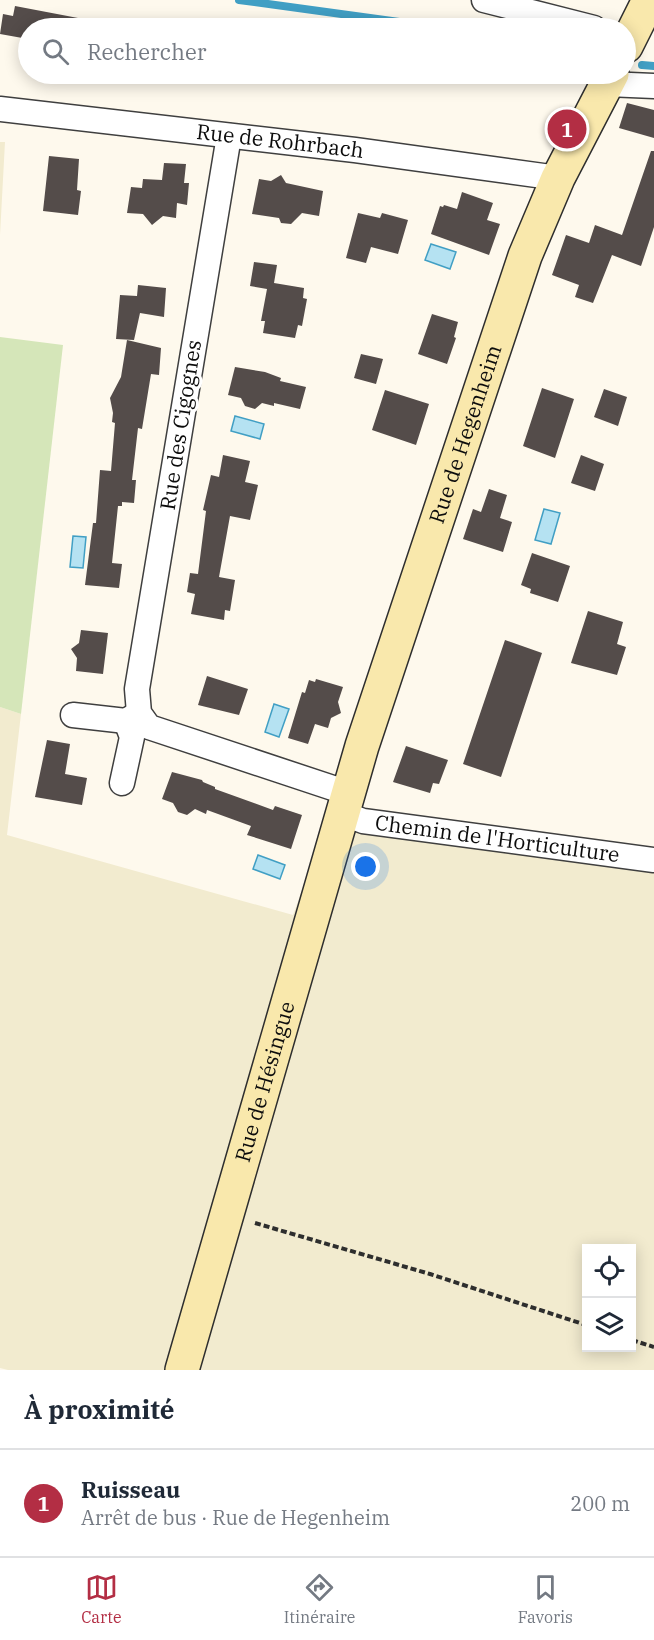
<!DOCTYPE html>
<html lang="fr">
<head>
<meta charset="utf-8">
<style>
  body { margin:0; font-family:"IBM Plex Serif",serif; background:#f2f2f3; color:#1f2937 }
  .controls { position:absolute; right:18px; bottom:18px; display:grid; overflow:hidden; border-radius:0px; box-shadow:0 3px 15px #0003 }
  .controls button { width:54px; height:54px; display:grid; place-items:center; padding:0; border:0; border-bottom:2px solid #e0e1e3; background:#fff; color:#1f2937; font:30px sans-serif }
  .you { position:absolute; left:366px; top:867px; width:21px; height:21px; margin:-15px; border:4px solid #fff; border-radius:50%; background:#1a73e8; box-shadow:0 0 0 9px #1a73e833 }
  .badge { display:grid; place-items:center; width:39px; height:39px; border-radius:50%; background:#b32e44; color:#fff; font-size:20px; font-weight:700 }
  .pin { position:absolute; translate:-50% -50%; border:3px solid #fff; box-shadow:0 2px 6px #0006 }
  .list { margin:0; padding:0; list-style:none }
  h2 { display:flex; justify-content:space-between; align-items:center; height:78px; margin:0; padding:0 24px; font-size:26px }
  h2 small { font-size:20px; font-weight:400; color:#747a83 }
  .list li { display:grid; grid-template-columns:39px 1fr auto; gap:18px; align-items:center; box-sizing:border-box; height:108px; padding:0 24px; border-top:2px solid #e0e1e3 }
  .list b { display:block; font-size:22px; white-space:nowrap }
  .list p { margin:0; font-size:20px; white-space:nowrap; color:#747a83 }
  .list em { font-size:20px; font-style:normal; color:#747a83 }
  .icon { flex:none; width:33px; height:33px; fill:none; stroke:currentColor; stroke-width:2; stroke-linecap:round; stroke-linejoin:round }
  .map { position:relative; flex:none; width:654px; height:1370px; overflow:hidden }
  .search { position:absolute; background:#fff; box-shadow:0 3px 15px #0003; left:18px; right:18px; top:18px; height:66px; display:flex; align-items:center; gap:15px; box-sizing:border-box; padding:0 21px; border-radius:33px; color:#747a83; font-size:22px }
  .sheet { height:186px; background:#fff }
  nav { display:flex; justify-content:space-around; align-items:center; box-sizing:border-box; height:84px; border-top:2px solid #e0e1e3; background:#fff; font-size:16px; color:#747a83 }
  nav a { display:grid; justify-items:center; gap:3px }
  nav .on { color:#b32e44 }
  .map>svg:first-child { display:block }
</style>
</head>
<body>
<div class="map">
<svg width="654" height="1370" viewBox="0 0 654 1370">
  <rect width="100%" height="100%" fill="#fef9ed"/>
  <path fill="#f2ebcf" fill-rule="evenodd" d="M0,142H5L0,235Z
    M0,707L21,714L7,835L293,915L325,827L654,872V1370H8L0,1368ZM586,1248H632V1348H586Z"/>
  <path fill="#d5e6b9" d="M0,337L63,345L21,714L0,707Z"/>
  <path fill="#b5e2f2" stroke="#419fc4" stroke-width="1.5" d="M431,244L456,252L450,269L425,260Z
    M235,416L264,424L260,439L231,431Z
    M544,509L560,513L551,544L535,540Z
    M73,536L86,537L83,568L70,567Z
    M274,704L289,709L279,737L265,732Z
    M258,855L285,865L280,879L253,869Z"/>
  <g fill="none" stroke-linecap="round" stroke-linejoin="round">
    <path stroke="#419fc4" stroke-width="8" d="M239,0L443,28
      M642,65L654,66"/>
  </g>
  <path fill="#544c4a" d="M15,6L78,18L77,28H28V39L0,34L3,14L13,16Z
    M627,103L654,110V138L619,128Z
    M651,151H654V227L641,266L612,255L593,303L575,297L579,285L552,275L566,235L589,243L595,225L622,235Z
    M49,156L79,159L77,190L81,191L78,215L43,211Z
    M164,163L186,164L184,183H189L187,205L177,203L176,218L163,216L152,225L143,214L127,213L131,187L142,188L143,179L162,180Z
    M281,175L286,183L323,191L319,216L302,213L291,224L281,223L279,218L252,214L259,179L271,181Z
    M462,192L493,203L487,220L500,224L489,255L431,234L440,206L443,207L444,205L457,209Z
    M358,213L380,218L382,213L408,220L398,254L371,247L366,263L346,258Z
    M254,262L277,265L274,283L304,288L303,298L307,299L302,326L298,325L295,338L263,333L265,321H261L267,289L250,286Z
    M138,285L166,288L164,317L140,313L134,340L116,339L120,295L137,296Z
    M432,314L458,322L454,337L456,338L447,364L418,354Z
    M127,340L161,348L159,375L151,374L142,429L138,428L132,480H136L134,503L122,502V506H118L112,563L122,564L119,588L85,585L93,523H96L100,470L111,471L115,423L112,422L113,413L110,398L121,377Z
    M361,354L383,359L376,384L354,378Z
    M235,367L265,372L281,378L280,381L306,387L300,409L274,403V406L262,403L255,409L245,406L241,398L228,395Z
    M542,388L574,399L555,458L523,446Z
    M604,389L627,397L618,426L594,417Z
    M385,390L429,404L416,445L372,430Z
    M223,455L250,461L245,482L258,485L250,520L230,516L219,577L235,580L230,611L225,610L224,620L191,614L195,594L187,592L190,573L198,574L206,511L203,510L211,475L219,477Z
    M581,455L604,464L595,491L571,483Z
    M489,489L507,495L500,518L512,522L503,552L463,539L473,509L481,512Z
    M532,553L570,566L558,602L530,593L531,589L521,585Z
    M588,611L623,622L617,644L626,647L617,675L571,663Z
    M81,630L108,633L103,674L76,671L77,658L71,649L79,643Z
    M505,640L542,653L501,777L463,764Z
    M207,676L248,689L239,715L198,705Z
    M316,679L343,687L338,702L341,713L331,718L328,728L315,724L308,744L288,738L302,692L305,693L309,680L315,682Z
    M47,740L70,744L65,774L87,778L82,805L35,797Z
    M406,746L448,760L439,784L433,783L430,793L393,782Z
    M172,772L202,780L203,782L215,787V789L273,810L275,806L302,815L291,849L247,835L251,826L207,810L206,814L195,809L187,815L178,812L173,803L162,799Z"/>
  <g fill="none" stroke-linecap="round" stroke-linejoin="round">
    <defs>
      <g id="minor">
        <path d="M484,0L594,28"/>
        <path d="M607,84L654,86"/>
        <path id="s1" d="M0,109L355,150L558,178"/>
        <path d="M229,136L137,689L139,713L149,727L348,793"/>
        <path d="M73,715L126,721L139,713"/>
        <path d="M122,783L132,737L126,721"/>
        <path id="s2" d="M342,813L363,821L654,860"/>
      </g>
      <g id="secondary">
        <path d="M626,46L649,0"/>
        <path id="s3" d="M182,1370L362,746L525,256L558,178L612,74"/>
      </g>
    </defs>
    <use href="#minor" stroke="#3f3f3f" stroke-width="27"/>
    <use href="#secondary" stroke="#2e2e2e" stroke-width="36"/>
    <path stroke="#2e2e2e" stroke-width="4" stroke-dasharray="6 3" stroke-linecap="butt" d="M255,1223L430,1274L586,1325
      M632,1340L654,1347"/>
    <use href="#minor" stroke="#fff" stroke-width="24"/>
    <use href="#secondary" stroke="#f9e8ac" stroke-width="33"/>
  </g>
  <g text-anchor="middle" stroke-width="6" stroke-linejoin="round" paint-order="stroke">
    <g font-size="21" fill="#0c0c0c" stroke="#fff">
      <text dy="7" stroke="none"><textPath href="#s1" startOffset="282">Rue de Rohrbach</textPath></text>
      <text transform="translate(181 425) rotate(-81)" y="7">Rue des Cigognes</text>
      <text dy="7" stroke="none"><textPath href="#s3" startOffset="978">Rue de Hegenheim</textPath></text>
      <text dy="7" stroke="none"><textPath href="#s2" startOffset="158">Chemin de l'Horticulture</textPath></text>
      <text dy="7" stroke="none"><textPath href="#s3" startOffset="300">Rue de Hésingue</textPath></text>
    </g>
  </g>
</svg>
<div class="controls">
<button><svg class="icon" aria-label="locate" viewBox="0 0 24 24"><circle cx="12" cy="12" r="6"/><path d="M12 2v4M12 18v4M2 12h4M18 12h4"/></svg></button>
<button><svg class="icon" aria-label="layers" viewBox="0 0 24 24"><path d="M12 4l9 5-9 5-9-5zM3 14l9 5 9-5"/></svg></button>
</div>
<div class="you"></div>
<div class="pin badge" style="left:567px;top:129px">1</div>
<div class="search"><svg class="icon" aria-label="search" viewBox="0 0 24 24"><circle cx="10" cy="10" r="6"/><path d="M15 15l6 6"/></svg>Rechercher</div>
</div>
<section class="sheet">
<h2>À proximité<small></small></h2>
<ul class="list">
<li><span class="badge">1</span><div><b>Ruisseau</b><p>Arrêt de bus · Rue de Hegenheim</p></div><em>200 m</em></li>
</ul>
</section>
<nav>
<a class="on"><svg class="icon" aria-label="map" viewBox="0 0 24 24"><path d="M3 6l6-2 6 2 6-2v14l-6 2-6-2-6 2zM9 4v14M15 6v14"/></svg>Carte</a>
<a><svg class="icon" aria-label="directions" viewBox="0 0 24 24"><path d="M12 3l9 9-9 9-9-9zM9 14v-3h6M13 9l2 2-2 2"/></svg>Itinéraire</a>
<a><svg class="icon" aria-label="saved" viewBox="0 0 24 24"><path d="M7 4h10v16l-5-4-5 4z"/></svg>Favoris</a>
</nav>
</body>
</html>
